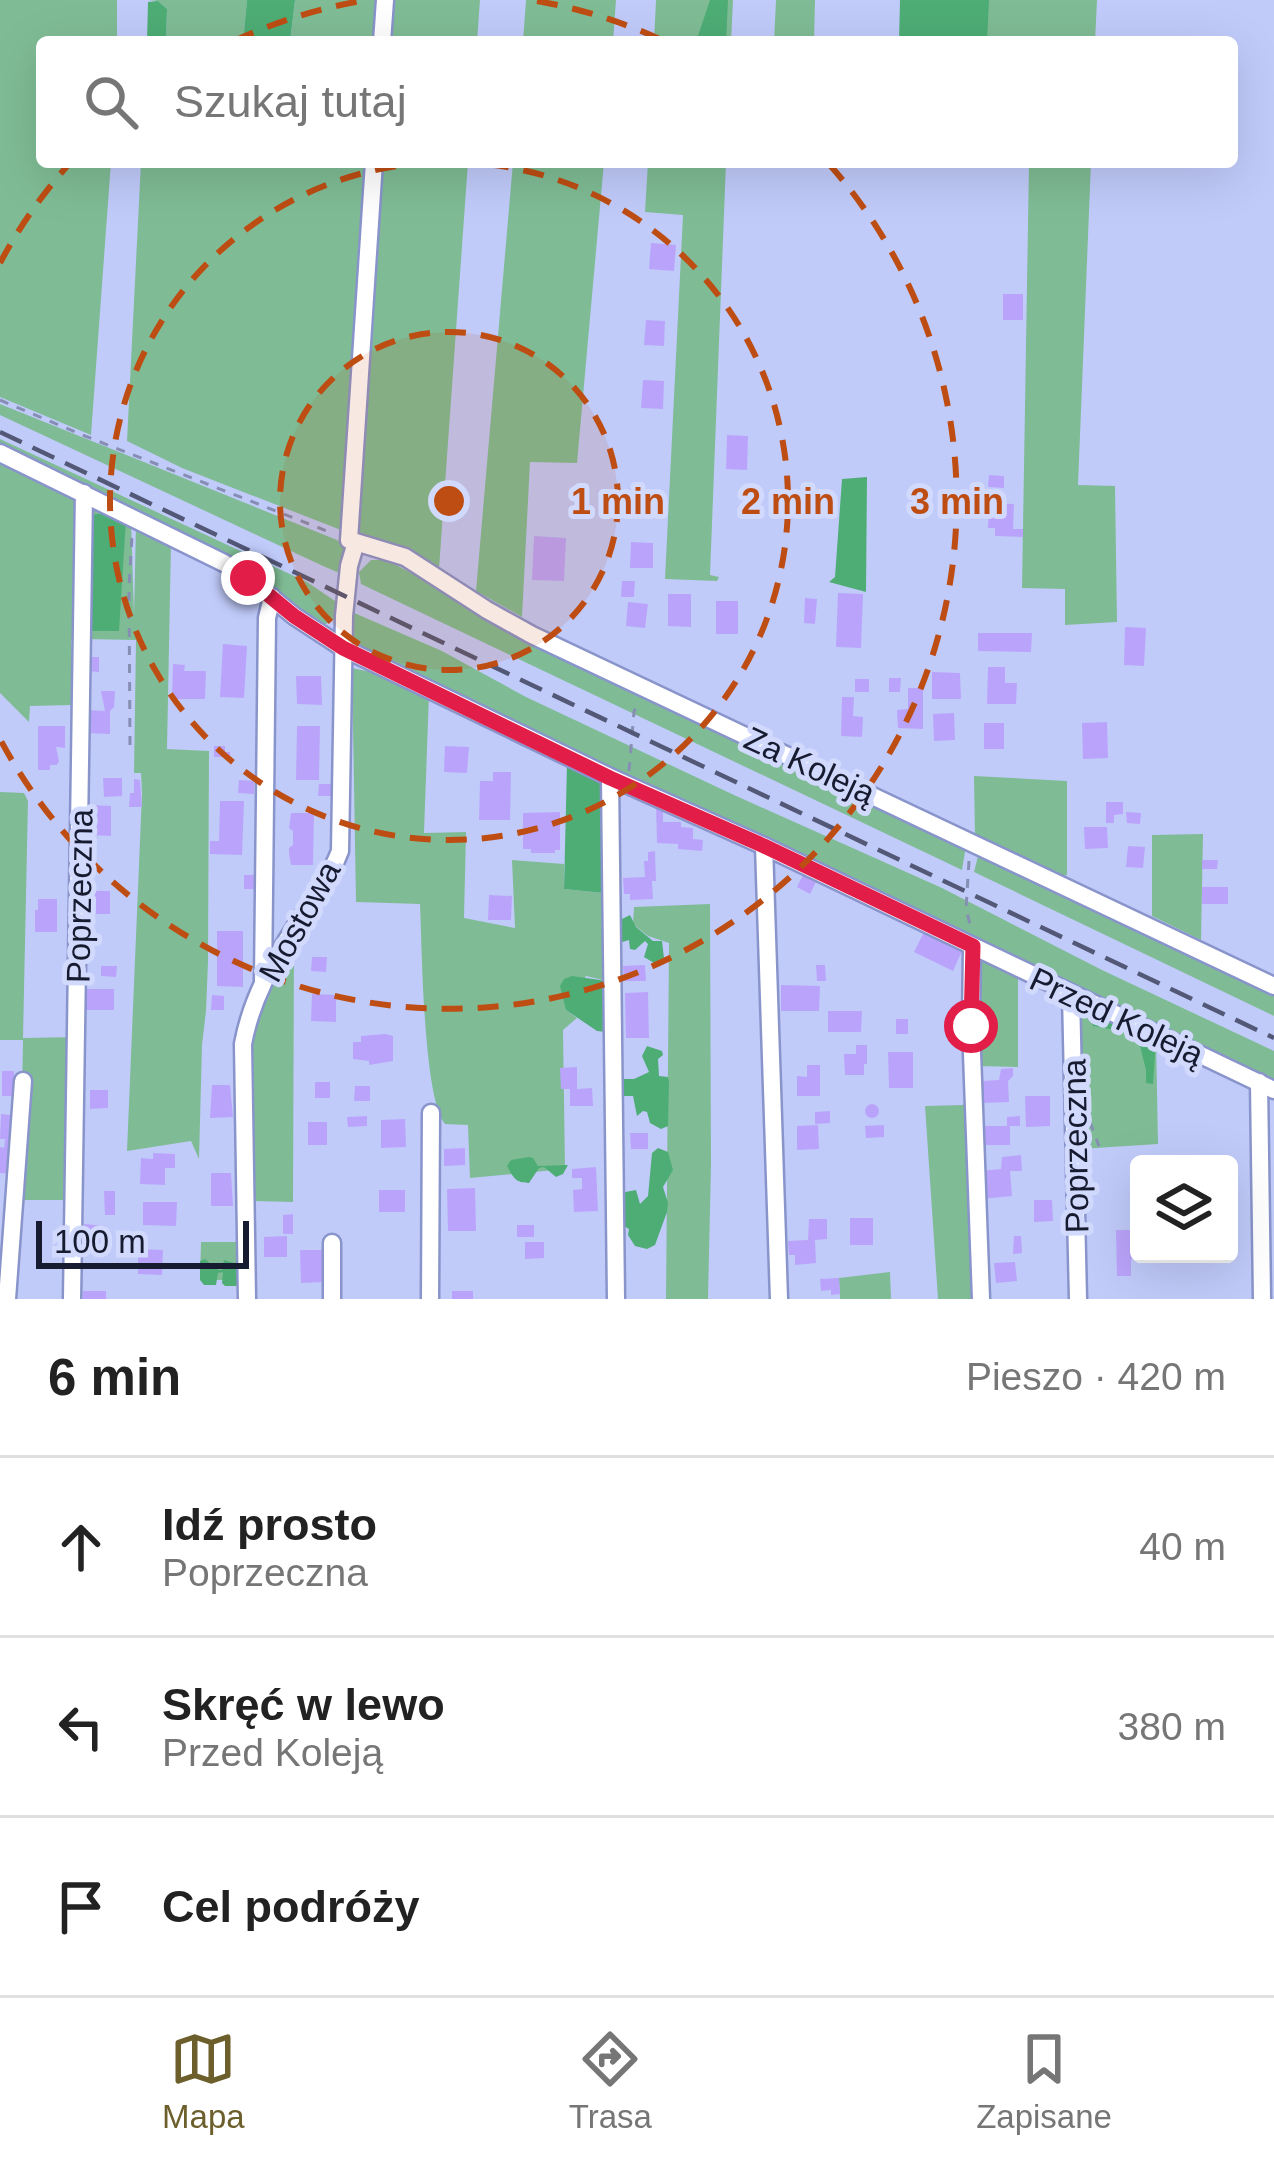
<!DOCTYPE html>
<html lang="pl">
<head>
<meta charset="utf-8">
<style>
  body { margin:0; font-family:Arial,sans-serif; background:#f6f6f6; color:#222 }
  .controls { position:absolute; right:36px; bottom:36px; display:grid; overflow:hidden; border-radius:12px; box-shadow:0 12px 48px #0002 }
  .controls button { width:108px; height:108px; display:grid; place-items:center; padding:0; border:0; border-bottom:3px solid #e0e0e0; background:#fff; color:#222; font:60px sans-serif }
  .scale { position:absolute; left:36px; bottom:30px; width:213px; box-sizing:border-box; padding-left:12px; border:6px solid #171b30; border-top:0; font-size:33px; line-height:42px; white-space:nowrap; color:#171b30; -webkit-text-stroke:9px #d1d9fd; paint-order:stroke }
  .stop { position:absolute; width:36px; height:36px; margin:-27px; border:9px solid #e11d48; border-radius:50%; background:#fff }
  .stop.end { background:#e11d48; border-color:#fff; box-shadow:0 3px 12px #0008 }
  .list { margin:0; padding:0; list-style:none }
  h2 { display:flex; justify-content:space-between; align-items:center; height:156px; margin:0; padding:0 48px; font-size:51px }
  h2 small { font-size:39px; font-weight:400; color:#767676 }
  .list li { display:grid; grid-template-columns:78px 1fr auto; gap:36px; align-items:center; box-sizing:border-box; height:180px; padding:0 48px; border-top:3px solid #e0e0e0 }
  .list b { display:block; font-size:45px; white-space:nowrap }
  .list p { margin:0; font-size:39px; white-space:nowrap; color:#767676 }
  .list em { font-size:39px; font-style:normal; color:#767676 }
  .icon { flex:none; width:66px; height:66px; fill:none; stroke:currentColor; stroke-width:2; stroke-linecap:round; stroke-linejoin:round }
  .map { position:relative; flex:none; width:1274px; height:1299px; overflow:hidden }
  .search { position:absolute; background:#fff; box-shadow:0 12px 48px #0002; left:36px; right:36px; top:36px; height:132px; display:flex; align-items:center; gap:30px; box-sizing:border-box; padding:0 42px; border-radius:12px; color:#767676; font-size:45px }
  .sheet { height:696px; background:#fff }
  nav { display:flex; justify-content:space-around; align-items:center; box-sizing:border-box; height:168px; border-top:3px solid #e0e0e0; background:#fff; font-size:33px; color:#767676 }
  nav a { display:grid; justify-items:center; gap:6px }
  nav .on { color:#6c5f2c }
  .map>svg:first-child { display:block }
</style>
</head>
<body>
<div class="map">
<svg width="1274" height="1299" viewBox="0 0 1274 1299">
  <rect width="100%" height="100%" fill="#c1cbfa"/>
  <path fill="#7fbc95" d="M0,0H117V42H42V162H111L91,435L0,397Z
    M148,0H247L244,32L247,42H166L167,9L158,1Z
    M295,0H379L376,42H290Z
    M393,0H480L477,42H391Z
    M526,0H616L613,42H523Z
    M656,0H733L731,42H654Z
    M776,0H815L814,42H774Z
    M987,0H1097L1095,42H986Z
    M141,162H368L346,532L182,468L127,441Z
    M383,162H468L439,569L359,532Z
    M513,162H604L577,463L530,462L522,617L476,591Z
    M648,162H726L710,575L719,577L717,581L665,579L683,215L645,212Z
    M1029,162H1091L1078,485L1115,486L1117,622L1065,625V589L1022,588Z
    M0,404L337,540L344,546L345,567L337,572L323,566L0,415Z
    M0,439L307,582L338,603L337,618L326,624H316L0,448Z
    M0,458L77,498L79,639L71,640L73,705L30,706L29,722L0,693Z
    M104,508L131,519L134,615L136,524L171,543L167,749L209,751L208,962L206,1011L202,1045L199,1159L191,1141L127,1151L142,793L141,773H134L136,640L82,639L90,511Z
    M371,560H387L596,673L966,846L962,870L361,584L359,572Z
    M352,612L442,651L526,697L734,795L942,888L1102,970L1274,1051V1085L545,735L365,654L350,632Z
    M352,668L390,676L429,694L424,833L466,832L464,918L515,928L512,860L564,864V889L603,893L607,981L586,976L566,1010L577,1018L563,1030L565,1169L470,1178L468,1125L445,1124C423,1098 422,946 420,904L356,902Z
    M974,776L1067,781V875L1059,876L1027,859L975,838Z
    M0,792L24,793L28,801L23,1038L77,1037L75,1200H20L23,1040H0Z
    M1203,834L1201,940L1152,916V835Z
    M978,856L1274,994V1016L974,872Z
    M710,904L711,1165L708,1299H666L669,943L648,936L633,924L634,907Z
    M287,948H294L293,1202L249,1201V1028Z
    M981,958L1018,974V1067L976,1066V962Z
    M1073,1002L1156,1038L1158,1144L1080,1149Z
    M967,1100L976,1299H938L925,1106L963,1105Z
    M201,1242H242L243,1280H200Z
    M890,1272L891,1299H840L839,1278Z"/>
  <path fill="#4ead75" d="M247,0H295L290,42H247L244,32Z
    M710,0H728L726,42H696Z
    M900,0H989L987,42H899Z
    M158,1L167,9L166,42H147L148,2Z
    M867,477L866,592L829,582L835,577L842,479Z
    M104,513L126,519L119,631H90L91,515Z
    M567,764L603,780V893L564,889Z
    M630,915L636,927L653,941H662L664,958L654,963L644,957L648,944L645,941L635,950L630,949L629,940L619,943L616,922Z
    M572,976L607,981L606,1032L597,1031L566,1010L560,986L564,979Z
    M1087,1006L1156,1038L1153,1084L1146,1083V1070L1137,1034L1093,1026Z
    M647,1046L662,1051L663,1055L658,1059L659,1076L668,1077L669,1081L668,1126L661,1129L650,1123L647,1112L643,1111L637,1116L633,1096H619L616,1086L622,1079H634L649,1072L642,1056Z
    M658,1148L668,1152L673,1170L663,1187L668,1203L667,1212L655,1245L647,1249L635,1246L628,1235L629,1229L622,1225L620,1193L636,1190L640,1204L648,1196L652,1153Z
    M529,1157L533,1158L538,1166L568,1165L563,1174L556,1177L544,1167L539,1168L529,1183C515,1183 513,1177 507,1166L511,1160Z
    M205,1259L218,1270H222L224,1260L234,1263L242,1261L237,1286H225L222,1283L223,1272L218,1273L216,1285H204L200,1280V1261Z"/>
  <path fill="#baa4fb" d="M651,243L676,245L674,271L649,269Z
    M1003,294H1023V320H1003Z
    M646,320L665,321L664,346L644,345Z
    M643,380L664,381L663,409L641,408Z
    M727,435L748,436L747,470L726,469Z
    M989,475L1004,476V488L988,487Z
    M630,488L648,489V504L629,503Z
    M989,503L1014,504L1013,529H1023V537L995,536V528H988Z
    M534,536L566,538L564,581L532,580Z
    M631,542L653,543V568H630Z
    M622,581H635L634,597H621Z
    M838,593L863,594L861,648L836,647Z
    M668,594H691V627L668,626Z
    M805,598L817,599L815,624L804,623Z
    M716,601H738V634H716Z
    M628,602L648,604L645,628L626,626Z
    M1125,627L1146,628L1144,666L1124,665Z
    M978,633H1032L1031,652L978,651Z
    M223,644L247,646L244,698L220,697Z
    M89,657H99V672L88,671Z
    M173,664L185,665L184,671H206L205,699H172Z
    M988,667H1005V683H1017L1016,704H987Z
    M932,672L960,673L961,699H932Z
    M296,676H321L322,705L297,704Z
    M889,678H901L900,692H889Z
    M855,679H869V692H855Z
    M908,688H923V729L898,728L897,710L908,709Z
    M101,691H115L114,707L110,711V734L86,733L87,710L105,711Z
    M842,697H854L853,716L863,717L862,737L841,736Z
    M954,713L955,740L934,741L933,714Z
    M1107,722L1108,758L1083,759L1082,723Z
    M984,723H1004V749H984Z
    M38,726H65V748L56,747L59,761L57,765H50V770H38Z
    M297,726H320L319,780H296Z
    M214,746H225V752H230V757H214Z
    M445,746L469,747L467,773L444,772Z
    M493,772H511L510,820H479L480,781H493Z
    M103,778H122V796L104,797Z
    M134,779L140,780L142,807H129L130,793H134Z
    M239,780L254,781V794L238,793Z
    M319,784H332V796H318Z
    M220,801H244L242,855L210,854V841H219Z
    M1106,802H1123V814L1114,815V823H1106Z
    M91,805L111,806V836L91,835Z
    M656,807H663V822H681V827L693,828V839L703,840L702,851L678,849V844L657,843Z
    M560,812V850H555V853H531V849H523V813Z
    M1126,812L1141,813L1140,824L1127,823Z
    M291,813H314L313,865H291L289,853V848L293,845V831L289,828Z
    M1084,827H1107L1108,848L1085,849Z
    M1128,846L1145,847L1143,868L1126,867Z
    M655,851L656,881H652L653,899L630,900V894H624L623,878L645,877L644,861H648V852Z
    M1202,860H1218L1217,869H1202Z
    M244,875H256V889H244Z
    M803,875L816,882L810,894L797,887Z
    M1202,887H1228V904H1202Z
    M88,891H110V914H88Z
    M489,895L512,896L511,920H488Z
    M38,899H57V932H35V910H38Z
    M217,931H243V987L217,986Z
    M924,932L962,951L953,971L914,952Z
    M312,957H327L326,972L311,971Z
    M645,965L646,981H624L623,966Z
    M816,965H825L826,981H817Z
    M101,966H117L116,977L101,976Z
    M781,985L820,986L819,1011H781Z
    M85,989H114V1010H84Z
    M648,992L649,1038H626L625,993Z
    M312,994L336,995V1022L311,1021Z
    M212,995L224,996V1010H211Z
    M828,1011H862L861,1032H828Z
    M896,1019H908V1034H896Z
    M385,1034L393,1036V1061L369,1065V1061L353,1059V1042H361V1036Z
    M856,1045H867V1064H864V1075H845L844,1054H856Z
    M888,1052H913V1088H889Z
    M807,1065H820V1096H797V1076L807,1077Z
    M577,1067V1089L592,1088L593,1106H570V1089H561L560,1068Z
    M1013,1068V1076L1008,1081L1009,1102L983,1103L982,1081L999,1080L1001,1069Z
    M2,1071H14L13,1096H2Z
    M315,1082H330V1098H315Z
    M212,1085H230L233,1117L210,1118Z
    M355,1086H370V1101H354Z
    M90,1090H108V1108L90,1109Z
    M1025,1096H1050V1126L1026,1127Z
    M865 1111a7 7 0 1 1 14 0a7 7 0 1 1-14 0Z
    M830,1111V1123L815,1124V1112Z
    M1,1114L12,1115L15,1174L0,1173V1147L4,1148L5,1139H0Z
    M367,1116V1126L348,1127L347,1117Z
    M1020,1116V1126H1010V1145H985V1126H1007V1117Z
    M405,1119L406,1147L381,1148V1120Z
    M308,1122H327V1145H308Z
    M818,1125L819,1149L797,1150V1126Z
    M884,1125V1137L866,1138L865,1126Z
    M630,1133H648V1149H631Z
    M465,1148V1165L444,1166V1149Z
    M153,1153L175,1154V1168H165V1185L140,1184L141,1158L153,1159Z
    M1021,1155L1022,1171H1010L1012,1196L982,1199L979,1171L1001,1169L1002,1157Z
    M596,1167L598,1211L574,1212L573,1190L582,1189V1178H572V1169Z
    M211,1173H231L233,1206H211Z
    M475,1188L476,1231H448L447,1189Z
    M379,1190H405V1212H379Z
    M104,1191H115V1215H105Z
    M1034,1200H1052L1053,1221L1034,1222Z
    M143,1202H177L176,1226L143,1225Z
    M293,1214V1234H283V1215Z
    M850,1218H873V1245H850Z
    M809,1219H827V1239L815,1240L816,1263L795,1265V1255H789L788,1241L808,1240Z
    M84,1224L105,1226L103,1244L82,1241Z
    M517,1225H534V1237H517Z
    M1116,1230H1136L1139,1254H1145V1259H1131V1276H1117Z
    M287,1236V1257H264V1237Z
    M1014,1236H1021L1022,1253L1013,1254Z
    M525,1242H544V1258L525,1259Z
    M138,1249L163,1250L162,1275L138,1274Z
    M300,1250H322L324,1282L301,1283Z
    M1015,1262L1017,1281L996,1283L994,1263Z
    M839,1278L840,1294L831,1295V1290L821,1291L820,1279Z
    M83,1291H106V1299H83Z
    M452,1291H473V1299H452Z"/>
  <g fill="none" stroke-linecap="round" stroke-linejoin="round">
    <defs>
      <path id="street" d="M382,42L385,0
        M374,162L349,540L405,557L487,610L532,635L1274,986
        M0,453L224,563L248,578L294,616L343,648L610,777L764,846L1274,1090
        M610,777L616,1299
        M764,846L779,1299
        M972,947L971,1026L981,1299
        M263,982L267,618L272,597
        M1071,994L1078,1299
        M1259,1082L1262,1299
        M7,1299L23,1081
        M72,1299L84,493
        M247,1299L243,1044C251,1000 273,961 297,924C313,901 330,877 340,851L344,616L349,566L356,542
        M332,1299V1243
        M430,1299L431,1113"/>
    </defs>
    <use href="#street" stroke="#8994cb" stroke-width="21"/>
    <path stroke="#868eb4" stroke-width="3" stroke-dasharray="9 9" stroke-linecap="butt" d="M0,400L85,436L332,533
      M130,745L129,587L132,536
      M629,771L634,712L637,704
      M969,861L966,909L971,928
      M1090,1122L1099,1146"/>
    <use href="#street" stroke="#fff" stroke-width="16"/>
    <path stroke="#525876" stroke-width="4.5" stroke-dasharray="24 12" stroke-linecap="butt" d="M0,432L1274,1038"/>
  </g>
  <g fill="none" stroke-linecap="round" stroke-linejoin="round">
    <path stroke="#e11d48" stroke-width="15" d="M248,578L294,616L343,648L610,778L764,846L973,946L971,1026"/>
  </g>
  <circle cx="449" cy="501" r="169" fill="#be4d13" fill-opacity=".12"/>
  <g fill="none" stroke="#be4d13" stroke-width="6" stroke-dasharray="21 15">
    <circle cx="449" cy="501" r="169"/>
    <path d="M452 162A339 339 0 1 1 446 162"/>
    <path d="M0 263A508 508 0 0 1 69 164M234 41A508 508 0 0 1 361 1M537 1A508 508 0 0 1 664 41M829 164A508 508 0 1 1 0 739"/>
  </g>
  <g text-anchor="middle" stroke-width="10" stroke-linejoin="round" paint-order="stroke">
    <g font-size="33" fill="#171b30" stroke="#d1d9fd">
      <text transform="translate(810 765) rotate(25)" y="12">Za Koleją</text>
      <text transform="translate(79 896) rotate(-89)" y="12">Poprzeczna</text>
      <text transform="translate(299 921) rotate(-61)" y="12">Mostowa</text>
      <text transform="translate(1117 1016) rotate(25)" y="12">Przed Koleją</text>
      <text transform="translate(1075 1146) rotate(-91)" y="12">Poprzeczna</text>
    </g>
  </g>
  <circle cx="449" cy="501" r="18" fill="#be4d13" stroke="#d1d9fd" stroke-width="6"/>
  <g font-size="36" text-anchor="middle" font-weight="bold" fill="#be4d13" stroke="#d1d9fd" stroke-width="10" stroke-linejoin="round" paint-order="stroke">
    <text x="618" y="514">1 min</text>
    <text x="788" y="514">2 min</text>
    <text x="957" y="514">3 min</text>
  </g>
</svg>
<div class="controls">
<button><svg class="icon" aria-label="layers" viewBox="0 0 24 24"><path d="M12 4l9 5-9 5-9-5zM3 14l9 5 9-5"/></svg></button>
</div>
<div class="scale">100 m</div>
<div class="stop" style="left:971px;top:1026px"></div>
<div class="stop end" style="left:248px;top:578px"></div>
<div class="search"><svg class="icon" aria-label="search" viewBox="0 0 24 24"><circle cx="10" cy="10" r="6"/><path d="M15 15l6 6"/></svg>Szukaj tutaj</div>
</div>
<section class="sheet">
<h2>6 min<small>Pieszo · 420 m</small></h2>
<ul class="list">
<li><svg class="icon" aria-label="ahead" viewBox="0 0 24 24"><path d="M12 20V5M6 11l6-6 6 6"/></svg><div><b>Idź prosto</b><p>Poprzeczna</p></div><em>40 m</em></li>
<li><svg class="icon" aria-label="left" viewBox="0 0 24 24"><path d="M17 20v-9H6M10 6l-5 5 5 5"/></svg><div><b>Skręć w lewo</b><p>Przed Koleją</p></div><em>380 m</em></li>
<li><svg class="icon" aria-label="arrive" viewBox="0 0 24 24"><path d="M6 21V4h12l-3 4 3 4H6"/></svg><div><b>Cel podróży</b></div></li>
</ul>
</section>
<nav>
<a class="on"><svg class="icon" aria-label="map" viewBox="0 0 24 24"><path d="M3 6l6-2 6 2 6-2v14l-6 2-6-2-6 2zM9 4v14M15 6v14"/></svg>Mapa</a>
<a><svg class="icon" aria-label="directions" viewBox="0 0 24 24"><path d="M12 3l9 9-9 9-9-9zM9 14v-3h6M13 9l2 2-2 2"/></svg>Trasa</a>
<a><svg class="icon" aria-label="saved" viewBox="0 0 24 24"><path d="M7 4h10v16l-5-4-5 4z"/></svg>Zapisane</a>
</nav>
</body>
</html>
